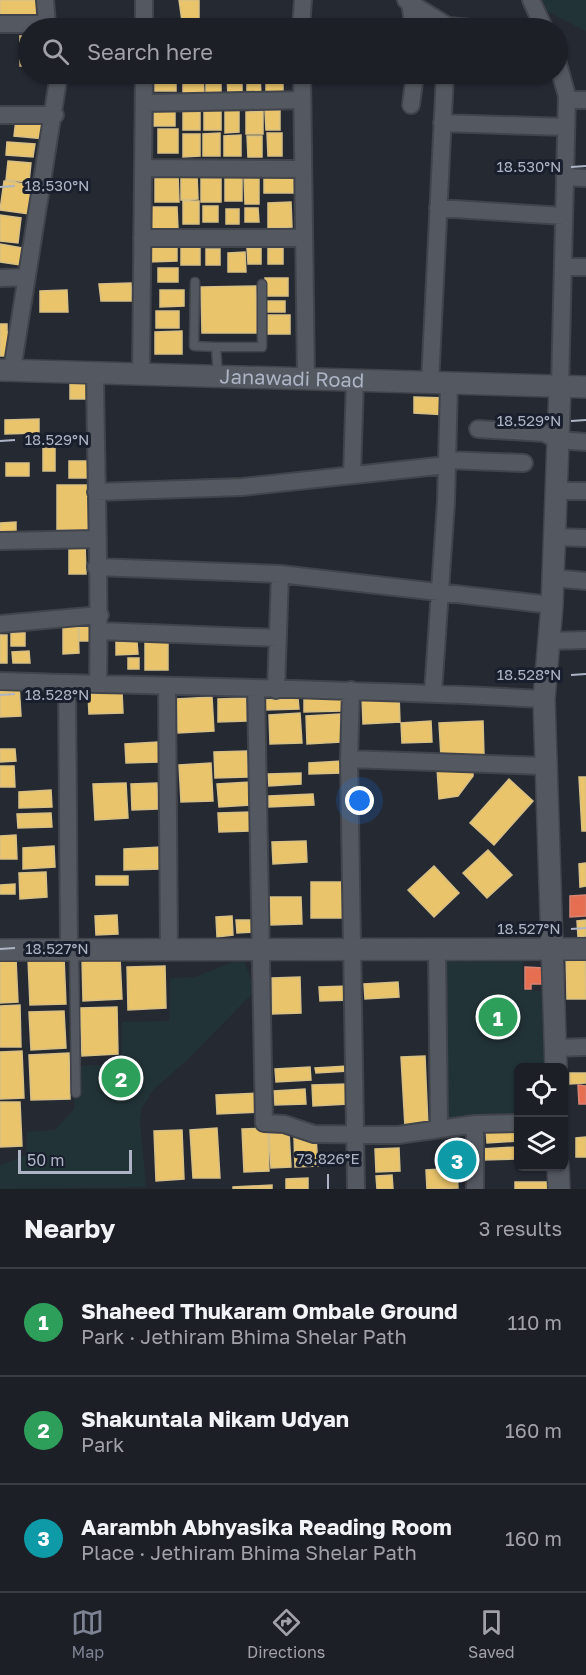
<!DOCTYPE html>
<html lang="en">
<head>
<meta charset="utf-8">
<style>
  body { margin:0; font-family:"Golos Text",sans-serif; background:#292c32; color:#f1f3f6 }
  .controls { position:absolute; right:18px; bottom:18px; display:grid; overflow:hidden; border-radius:9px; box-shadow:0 2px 4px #0004 }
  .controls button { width:54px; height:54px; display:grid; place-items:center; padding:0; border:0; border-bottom:2px solid #3a3d43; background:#1c1f26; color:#f1f3f6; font:30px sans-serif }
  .scale { position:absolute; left:18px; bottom:15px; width:114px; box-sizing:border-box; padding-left:6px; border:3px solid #adb4c5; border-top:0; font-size:16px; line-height:21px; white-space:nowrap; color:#adb4c5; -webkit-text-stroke:4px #191f2c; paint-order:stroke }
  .you { position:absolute; left:360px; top:801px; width:21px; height:21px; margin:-15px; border:4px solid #fff; border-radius:50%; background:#1a73e8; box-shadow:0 0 0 9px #1a73e833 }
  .badge { display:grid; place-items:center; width:39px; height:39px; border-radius:50%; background:#7d8392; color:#fff; font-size:20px; font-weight:700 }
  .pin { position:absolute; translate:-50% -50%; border:3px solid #fff; box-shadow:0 2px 6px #0006 }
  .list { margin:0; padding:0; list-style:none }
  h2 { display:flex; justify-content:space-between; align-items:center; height:78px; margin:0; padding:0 24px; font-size:26px }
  h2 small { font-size:20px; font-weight:400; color:#a0a2a7 }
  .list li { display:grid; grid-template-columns:39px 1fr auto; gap:18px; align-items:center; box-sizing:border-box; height:108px; padding:0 24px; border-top:2px solid #3a3d43 }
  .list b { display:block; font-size:22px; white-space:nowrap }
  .list p { margin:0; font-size:20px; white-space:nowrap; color:#a0a2a7 }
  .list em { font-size:20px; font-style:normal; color:#a0a2a7 }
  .icon { flex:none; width:33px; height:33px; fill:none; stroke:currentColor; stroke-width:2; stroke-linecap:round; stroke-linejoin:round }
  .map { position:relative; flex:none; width:586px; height:1189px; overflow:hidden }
  .search { position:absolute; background:#1c1f26; box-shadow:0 2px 4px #0004; left:18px; right:18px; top:18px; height:66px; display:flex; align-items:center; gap:15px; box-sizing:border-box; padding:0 21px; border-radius:33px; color:#a0a2a7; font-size:22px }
  .sheet { height:402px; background:#1c1f26 }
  nav { display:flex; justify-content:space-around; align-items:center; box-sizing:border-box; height:84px; border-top:2px solid #3a3d43; background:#1c1f26; font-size:16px; color:#a0a2a7 }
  nav a { display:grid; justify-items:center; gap:3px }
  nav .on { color:#7d8392 }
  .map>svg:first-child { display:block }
</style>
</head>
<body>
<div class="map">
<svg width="586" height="1189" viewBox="0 0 586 1189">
  <rect width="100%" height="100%" fill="#252932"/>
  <path fill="#223337" d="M534,0H586V31L534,5Z
    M447,949L522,950L523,990L549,991V1067L518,1068V1121L447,1123Z
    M243,958L255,991L186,1061L154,1089L142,1108L140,1120L146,1187L0,1189V1165L26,1155L27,1132L55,1130L74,1109V1066L121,1064L122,1022L169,1021L170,978L195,977Z"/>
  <path fill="#e9c46a" stroke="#d7bf85" stroke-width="1.5" d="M0,0H38V20L0,18Z
    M179,0H199V21H182Z
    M20,36H28V66H20Z
    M155,74H176V91H155Z
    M183,74H203L204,94H183Z
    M206,74H221V96H206Z
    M227,74H242V96H228Z
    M247,74H260L261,96H247Z
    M266,74H283V96H266Z
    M154,105H175V126H154Z
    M183,109H200V130H183Z
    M225,109H239V132L225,133Z
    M221,110V130H204V111Z
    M265,110H280V130H266Z
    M263,111V134H246V112Z
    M16,119L48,123L45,139L14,136Z
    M158,129H178V153H158Z
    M220,133V156H203V134Z
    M267,133H282V156H268Z
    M183,134H200V156L183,157Z
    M241,135V156H224V136Z
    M247,136H262V157H248Z
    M7,142L35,144L33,157L6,155Z
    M8,161L31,163L29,182L6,180Z
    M155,174H178L179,202H155Z
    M264,174H294V193H264Z
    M181,175H197L198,199L181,200Z
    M225,176H242V201H225Z
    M244,176H259V204H245Z
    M201,178H221V202H201Z
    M4,181L33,185L29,214L0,210Z
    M183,201H199V224H183Z
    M291,202L292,227L268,228V203Z
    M203,206H218V222H203Z
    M150,207H177L178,229L150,230Z
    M245,208H258L259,222H245Z
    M226,209H239V224H226Z
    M0,215L21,218L18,243L0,241Z
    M0,244L23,248L20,265L0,262Z
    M181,244H200V265H181Z
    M148,245H177V261L148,262Z
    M247,248H261V264H248Z
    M268,248H283V264H268Z
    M206,249H220V265H206Z
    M245,252L246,272H228V253Z
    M158,268H178V282H158Z
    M265,278H288V296H266Z
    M131,283L132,301H101L99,284Z
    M256,286L257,333H202L201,287Z
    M67,290L68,312H40V291Z
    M160,290H184V306L160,307Z
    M265,301H285V312H266Z
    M156,311H179V328H156Z
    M268,315H290V334H268Z
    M0,324H7V332L14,331L11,356H0Z
    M182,331V354H155V332Z
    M70,379H91V399H70Z
    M414,397L448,398V415L414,413Z
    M39,419V433L5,434V420Z
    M43,448H55V471H43Z
    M69,461H94V478H69Z
    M6,463H29V476H6Z
    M57,485H92L93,530H57Z
    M16,522V537H0V523Z
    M69,542H85L86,574H69Z
    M79,624H94V641H79Z
    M63,625H78L79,653L63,654Z
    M11,633H25V646H11Z
    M0,635H7V663H0Z
    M116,642H137L138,654L116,655Z
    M145,642H168V670H145Z
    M29,651L30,663H13L12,652Z
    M128,658H139V669H128Z
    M0,685H19L21,716L0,717Z
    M122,692L123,713L89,714L88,694Z
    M399,695L400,722L363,724L362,697Z
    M304,696H342V711L304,712Z
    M212,697L214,731L178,733L176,699Z
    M246,698L247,721L218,722V699Z
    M298,698L299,709L264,710V700Z
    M300,713L302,743L270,744L269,715Z
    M340,714L341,742L307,744L306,716Z
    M431,721L432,742L402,743L401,723Z
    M483,721L484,755L441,757L439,723Z
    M158,742L159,762L126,763L125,744Z
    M0,749H15L16,761L0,762Z
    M247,751L248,777L215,778L214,752Z
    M342,761V773L309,774V763Z
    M211,763L213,801L181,802L179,765Z
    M0,766H14L15,787H0Z
    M473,767V776L458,796L439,799L437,768Z
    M301,773V784L269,786L268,774Z
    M579,777H586V831H582Z
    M509,779L533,801L494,845L470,823Z
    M250,782L251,805L219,807L217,784Z
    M126,783L128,818L95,820L93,784Z
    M157,783L158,809L132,810L131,784Z
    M51,790L52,807L19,808V792Z
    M313,794L314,805L269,807V796Z
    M250,812V831L219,832L218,813Z
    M51,813L52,827L18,828L17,814Z
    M16,835L17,859H0V836Z
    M306,841L307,862L273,864L272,842Z
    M54,846L55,867L23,869V848Z
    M161,847L162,869L124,870V849Z
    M488,850L512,875L487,898L463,873Z
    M586,863V886L580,887L579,864Z
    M434,866L459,893L434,917L408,890Z
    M46,872L47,897L20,899L19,873Z
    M96,876H128V885H96Z
    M311,882H345V918H311Z
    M15,884V894H0V885Z
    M270,897H301L302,924L270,925Z
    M117,915L118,934L96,935L95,916Z
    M232,916L233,935L217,937L216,917Z
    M236,920H254V932L237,933Z
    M586,920V936L578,937L577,921Z
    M585,955L586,999H567L566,956Z
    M64,957L66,1004L30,1005L28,959Z
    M120,958L122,999L83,1001L82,959Z
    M0,959H16L18,1002L0,1003Z
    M165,966L166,1008L128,1010L127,967Z
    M300,977L301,1013L272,1014V978Z
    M398,982L399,997L365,999L364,984Z
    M349,986L350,1000L320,1001L319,987Z
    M20,1005L21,1047H0V1006Z
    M117,1007L118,1054L82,1056L80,1008Z
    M64,1011L66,1048L31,1050L29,1012Z
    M22,1051L24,1098L0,1099V1052Z
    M69,1053L70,1099L31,1100L29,1055Z
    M425,1056L428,1126L405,1127L401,1057Z
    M347,1066L348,1071L316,1073L315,1068Z
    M310,1067L311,1080L276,1082L275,1069Z
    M570,1073H586V1083L570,1084Z
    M347,1084L348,1104L313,1106L312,1085Z
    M305,1089L306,1104L275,1105L274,1091Z
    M262,1093V1112L217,1114L216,1095Z
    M0,1102H20L22,1146L0,1147Z
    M518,1126V1141L487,1143L486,1128Z
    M217,1128L220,1178H193L190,1130Z
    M268,1128L269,1171L244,1172L242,1129Z
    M182,1130L184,1179L156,1181L154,1131Z
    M289,1132L291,1167L271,1168L269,1133Z
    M316,1137L318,1166L295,1167L294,1138Z
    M586,1137V1157H576V1138Z
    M516,1147L517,1159L482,1160L481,1149Z
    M399,1148L400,1171L376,1172L375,1149Z
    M449,1155H465V1165H449Z
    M457,1168L458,1188L427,1189L426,1170Z
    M392,1175L393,1189H377L376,1176Z
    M308,1178V1189H286V1179Z
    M515,1182H552V1189H515Z
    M272,1185V1189H233V1187Z"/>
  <path fill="#e76f51" stroke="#d68474" stroke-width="1.5" d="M586,895V916L570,917V896Z
    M525,967L544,968V984H531V989H525Z
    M578,1085L586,1086V1104H579Z
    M446,1141H466L467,1149L446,1150Z"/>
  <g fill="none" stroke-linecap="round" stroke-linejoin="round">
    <defs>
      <path id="service" d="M195,282L194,346L216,347L218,376
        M216,347H262V284
        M74,950L76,1093"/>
      <path id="minor" d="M45,0L47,24
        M406,0L410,3L414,28
        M531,0L544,28
        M410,3L448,26L471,28
        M0,24H47L52,28
        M144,28V0
        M301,28L303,0
        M558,64L567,96L560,387
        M302,74L306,379
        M567,100H586
        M144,103L302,100
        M411,105L415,74
        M0,115H55
        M442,123L566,127
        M143,168L303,169
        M565,177L586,178
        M438,208L564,216
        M142,238H304
        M563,267H586
        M0,278L27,277
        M12,370L59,74
        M95,373C96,477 100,581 98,684
        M141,374L144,74
        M430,383L445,74
        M478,429L544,433L558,440L586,442
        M447,460L524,463
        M352,475L355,381
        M556,491H586
        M96,492L242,487L447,465
        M554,537L586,538
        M0,541L96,539
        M96,567L280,574L552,605
        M553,578L586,581
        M0,624L100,615
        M99,631L278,638
        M549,641L586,640
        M0,681C182,687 363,689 544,699
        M67,683L69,950
        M167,686L169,950
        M256,689L264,1123L284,1124L314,1134L398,1135L475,1124L518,1123
        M276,690L280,574
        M351,690L349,759L356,1189
        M433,693L446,502L449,384
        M349,759L545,766
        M437,949L439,1129
        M556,1048L586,1047
        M475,1189V1124"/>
      <g id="tertiary">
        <path id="s1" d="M0,370L586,387"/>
        <path d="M0,950L586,949"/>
        <path d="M556,1068L544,699L552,605L560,387"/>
        <path d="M558,1166L559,1189"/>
      </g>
    </defs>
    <use href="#service" stroke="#41444b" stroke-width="11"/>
    <use href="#minor" stroke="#41444b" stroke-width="20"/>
    <use href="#tertiary" stroke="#41444b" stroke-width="24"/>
    <use href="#service" stroke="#545860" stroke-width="8"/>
    <use href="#minor" stroke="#545860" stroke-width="16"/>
    <use href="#tertiary" stroke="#545860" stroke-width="21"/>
  </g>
  <path fill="none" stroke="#adb4c5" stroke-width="2" d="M571,167L586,166M0,187L15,186M571,421L586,420M0,441L15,440M571,675L586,674M0,695L15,694M571,929L586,928M0,949L15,948M328,1174V1189"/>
  <g text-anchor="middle" stroke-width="6" stroke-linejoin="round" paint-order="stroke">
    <g font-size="20" fill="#adb4c5" stroke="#191f2c">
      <text dy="7" stroke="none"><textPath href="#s1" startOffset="292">Janawadi Road</textPath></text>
    </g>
  </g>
  <g font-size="15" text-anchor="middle" fill="#adb4c5" stroke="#191f2c" stroke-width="6" stroke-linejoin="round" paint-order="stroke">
    <text x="529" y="172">18.530°N</text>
    <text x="57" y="191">18.530°N</text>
    <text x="529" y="426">18.529°N</text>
    <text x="57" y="445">18.529°N</text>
    <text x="529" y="680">18.528°N</text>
    <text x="57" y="700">18.528°N</text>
    <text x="529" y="934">18.527°N</text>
    <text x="57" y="954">18.527°N</text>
    <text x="328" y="1164">73.826°E</text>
  </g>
</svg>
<div class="controls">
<button><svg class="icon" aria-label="locate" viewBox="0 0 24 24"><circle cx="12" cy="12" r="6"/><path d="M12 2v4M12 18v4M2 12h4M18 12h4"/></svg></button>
<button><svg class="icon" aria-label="layers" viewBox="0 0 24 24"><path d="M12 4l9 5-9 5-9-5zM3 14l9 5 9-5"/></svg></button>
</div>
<div class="scale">50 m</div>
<div class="you"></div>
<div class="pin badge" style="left:498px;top:1017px;background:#2e9e5b">1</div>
<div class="pin badge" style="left:121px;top:1078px;background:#2e9e5b">2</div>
<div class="pin badge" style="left:457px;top:1160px;background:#0f9aa8">3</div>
<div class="search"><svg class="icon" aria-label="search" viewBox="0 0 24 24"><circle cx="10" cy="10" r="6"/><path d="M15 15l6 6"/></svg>Search here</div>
</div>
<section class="sheet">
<h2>Nearby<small>3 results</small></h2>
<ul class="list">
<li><span class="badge" style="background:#2e9e5b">1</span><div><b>Shaheed Thukaram Ombale Ground</b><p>Park · Jethiram Bhima Shelar Path</p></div><em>110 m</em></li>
<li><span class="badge" style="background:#2e9e5b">2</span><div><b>Shakuntala Nikam Udyan</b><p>Park</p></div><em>160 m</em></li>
<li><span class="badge" style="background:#0f9aa8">3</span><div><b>Aarambh Abhyasika Reading Room</b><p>Place · Jethiram Bhima Shelar Path</p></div><em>160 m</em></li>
</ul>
</section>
<nav>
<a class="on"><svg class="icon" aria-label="map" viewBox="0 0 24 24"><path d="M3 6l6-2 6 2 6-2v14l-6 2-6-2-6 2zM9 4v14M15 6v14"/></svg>Map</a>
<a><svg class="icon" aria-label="directions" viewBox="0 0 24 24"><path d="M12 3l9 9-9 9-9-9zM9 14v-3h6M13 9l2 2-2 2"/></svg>Directions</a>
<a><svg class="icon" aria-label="saved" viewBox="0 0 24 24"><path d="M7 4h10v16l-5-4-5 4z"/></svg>Saved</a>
</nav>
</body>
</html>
